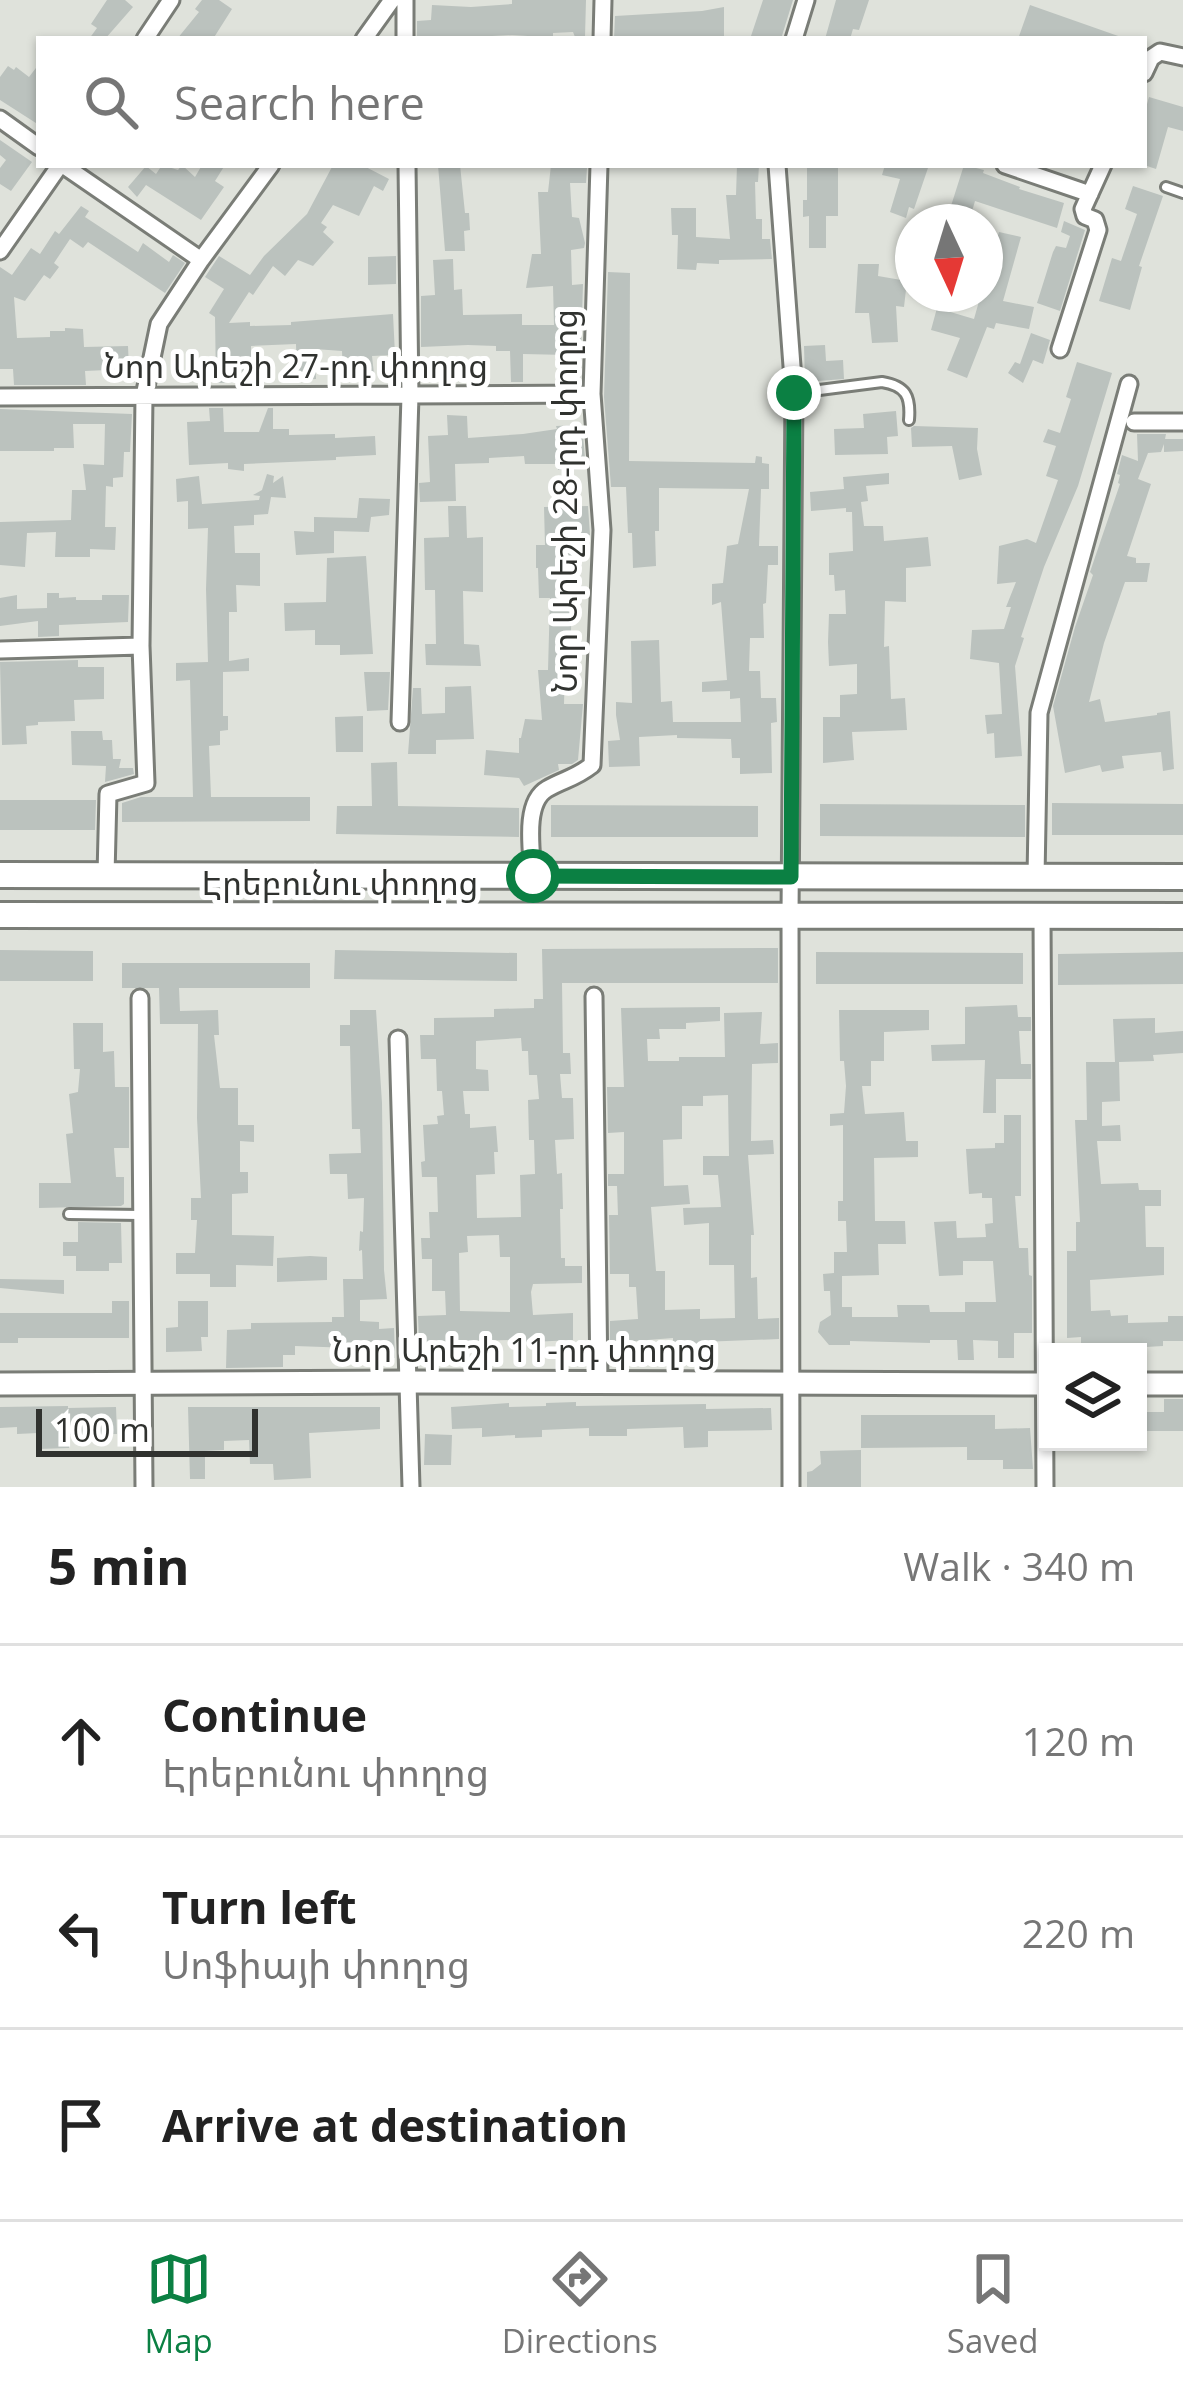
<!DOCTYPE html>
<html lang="en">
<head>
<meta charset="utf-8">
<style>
  body { margin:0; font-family:"Open Sans","Noto Sans Armenian",sans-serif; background:#f2f2f2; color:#222 }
  .controls { position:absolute; right:36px; bottom:36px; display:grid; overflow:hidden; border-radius:0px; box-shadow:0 3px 9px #0004 }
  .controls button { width:108px; height:108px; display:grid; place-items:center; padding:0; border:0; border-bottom:3px solid #e0e0e0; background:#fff; color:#222; font:60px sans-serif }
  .compass { position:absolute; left:895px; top:204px; width:108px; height:108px; border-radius:50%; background:#fff; box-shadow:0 3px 9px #0004; rotate:176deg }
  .scale { position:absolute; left:36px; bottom:30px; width:222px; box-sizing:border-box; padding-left:12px; border:6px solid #30322f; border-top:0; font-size:33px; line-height:42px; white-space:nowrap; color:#30322f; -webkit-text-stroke:9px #fff; paint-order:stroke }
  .stop { position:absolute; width:36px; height:36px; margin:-27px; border:9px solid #0b8043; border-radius:50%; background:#fff }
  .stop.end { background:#0b8043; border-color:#fff; box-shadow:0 3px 12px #0008 }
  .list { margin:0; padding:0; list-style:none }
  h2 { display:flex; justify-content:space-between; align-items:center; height:156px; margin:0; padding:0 48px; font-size:51px }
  h2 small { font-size:39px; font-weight:400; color:#767676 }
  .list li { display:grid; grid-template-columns:78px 1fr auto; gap:36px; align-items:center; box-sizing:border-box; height:192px; padding:0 48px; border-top:3px solid #e0e0e0 }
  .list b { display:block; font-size:45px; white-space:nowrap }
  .list p { margin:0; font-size:39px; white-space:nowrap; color:#767676 }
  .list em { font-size:39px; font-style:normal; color:#767676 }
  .icon { flex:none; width:66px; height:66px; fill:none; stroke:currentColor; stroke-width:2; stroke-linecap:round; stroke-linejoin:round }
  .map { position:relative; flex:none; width:1183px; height:1487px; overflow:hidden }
  .search { position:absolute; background:#fff; box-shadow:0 3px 9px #0004; left:36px; right:36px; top:36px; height:132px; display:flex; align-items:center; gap:30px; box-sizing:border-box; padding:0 42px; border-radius:0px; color:#767676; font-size:45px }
  .sheet { height:732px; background:#fff }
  nav { display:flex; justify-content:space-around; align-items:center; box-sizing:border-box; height:168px; border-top:3px solid #e0e0e0; background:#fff; font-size:33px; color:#767676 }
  nav a { display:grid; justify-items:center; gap:6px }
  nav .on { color:#0b8043 }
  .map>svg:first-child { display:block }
</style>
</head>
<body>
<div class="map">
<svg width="1183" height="1487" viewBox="0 0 1183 1487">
  <rect width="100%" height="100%" fill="#dfe2db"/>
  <path fill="#bbc2be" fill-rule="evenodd" d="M107,0H125L133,7L105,39H89L97,28L91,24Z
    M202,0H219L232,9L213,39H177L199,12L195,9Z
    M512,0H586L585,37H575L573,32L553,33V39H528V36L512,35L492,36V39H417V21L431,20L432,5L471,7L512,4Z
    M763,0H793L781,39H750Z
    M836,0H869L859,30L853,29L850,39H825Z
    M1030,5L1121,37V39H1018Z
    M724,7V39L698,36L697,39H614L615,16L702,11Z
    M39,64V125L0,100V77L8,66L14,70L16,67L29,77Z
    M1149,97L1183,107V131L1168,127L1156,169L1144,165V115Z
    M0,140L32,162L11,191L0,184V168L6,160L0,155Z
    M162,165L178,170L182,165L195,177L202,165H225L215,181L224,187L201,220L146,185L137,197L128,187L146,166L156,174Z
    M333,165H362L389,179L383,191L374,186L359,216L333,205L321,223L327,227L323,232L334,242L313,266L298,260L285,276L273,266L253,295L249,292L229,323L250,322V326L291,325V322L393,314L395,355L372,356L374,374H343L342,351L315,349L316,379L297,380L296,344L251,346V382L216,383L215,317L209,313L224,289L205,277L219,256L250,275L264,256L307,214Z
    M438,165H460L465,213H469L470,230L464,231L465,251H445Z
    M551,165L587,168L586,183H570L572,217L579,218L585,243L584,248L571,250L572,285L583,284L580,382H568V355L523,354V382H511L510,351H496V346L468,345L421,347V296L435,295L433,260L453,259L454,290L462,289L463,315L522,314V325H554L553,286L526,288L532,254H541L538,192H548Z
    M737,165H759L758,182H755L756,219H762V239H770L772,259L719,260V264L697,263L696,270L677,269L678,235H672L671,208H696V237L730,239L726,195H736Z
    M807,165H838V216H826V248H809V216L803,217V200H807Z
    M885,165H929L914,209L909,207L906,218L890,212L900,179L882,175Z
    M964,165L984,170L983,173L1020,187L1019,189L1064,203L1057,228L975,201L969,222H958V218L952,217L954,212L950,209Z
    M1133,186L1163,196L1139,266L1142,267L1130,310L1099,301L1112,258L1121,261L1137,214L1125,209Z
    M81,206L89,211L85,217L138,252L143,243L169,262L173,255L185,263L165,293L88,242L83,248L70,239L54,263L59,267L50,279L44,275L25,301L14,297L17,338L50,337V331H65V328L83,329L84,347L128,346L129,369L85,371L86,385H14L13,369H0V267L12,275L31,248L40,254L55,231L59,234Z
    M1064,221L1085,230L1060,311L1037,303L1053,252L1056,246L1066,248L1070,236L1061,232Z
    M999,232L1021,237L1003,301L1034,307L1029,329L996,323L994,329L987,327L967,378L947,370L960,338L931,330L937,308L974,319L981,294H985V280Z
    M396,256V284L368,285V257Z
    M858,264H879L878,276L907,281L904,307L896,306L898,342L872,343L869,313H855Z
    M608,272L630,273L629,461L755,463L756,456L762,457V463L769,464V489H761L759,546H778V565H768L766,603L763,604L764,638H750L749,671H760L761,698H776L777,722L771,723L772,773L740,774V758H732L731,739L677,738V735L639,737L640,766L609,767L608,741L620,740L616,715V702L632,703L631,641L659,640L661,702L672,701L673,722H741L740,698L730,699V691L702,692V682L727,680L721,602L712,605V584L723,583L727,546L738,544L749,489L659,488V531H655L656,566L633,568L632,533H628L626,487H611L604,397Z
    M1031,333L1050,340L1043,364L1033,360L1023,383L1008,373L1015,362L1020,364Z
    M825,345L826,361L843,360L844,379L805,382L804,346Z
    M1077,362L1112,373L1078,486L1044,567L1021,637L1024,638L1015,666L1022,756L995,758L994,733L987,734L985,715L1002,714L999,663L970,659L972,630L1004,629L1011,607H1006L1016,582L997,584L999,546L1027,539L1036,543L1058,480L1046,476L1056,446L1043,442L1048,429L1060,433L1071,399L1066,397Z
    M209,408H223L224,432H259L268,408H273V429H289V435L335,434V438L375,436L376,455L336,457V460L244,464V471L228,469V463L189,465L187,422L210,421Z
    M0,409L132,414L130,452H124L123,477L113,478V487L106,486L105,527H116L115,550L90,549V557H55L56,532L27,533L25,567L0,565V522L71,520L72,490H86L83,464L104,465L105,424H73L74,448H54V451H0Z
    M896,411L898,436L887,437L888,454L835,455L834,429L864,428L863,414Z
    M447,415L467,416L468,438L523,434L557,429L556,426L582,425L586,469L558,470V464H525L524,456L489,458V463L455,464L456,501L420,502L419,483L430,482L428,436L448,435Z
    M914,426L978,428L977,449L982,475L959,480L952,446L912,447L911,428Z
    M1137,434H1166L1165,439H1183V451L1164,452V444L1161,452L1148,453L1138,479L1151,484L1127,556L1136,558V563H1150L1147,582H1125L1104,643L1089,702L1100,699L1105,722L1157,715V713L1170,711L1174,769L1163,771L1161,752L1122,756L1124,768L1102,772L1100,765L1065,773L1053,706L1075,627L1093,575L1090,572L1120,484L1118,483L1120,475L1117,474L1122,455L1138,461Z
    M889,473V484L866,486L868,501L861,502L864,526H883L884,541L928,537L931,566L906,568V602L885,601L884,647L889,646L891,699L905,698L907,730L852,732L854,760L823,763V717H840V695L857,694V664L829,666L828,642L829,614H846L845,590L835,591L834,575H829V553L853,551L852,512H846V508L811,511L810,492L844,489L843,477Z
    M267,474L274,476L273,483L283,476L286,498L271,497L268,514L254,515V525L234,526L235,553H260V586L236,585L237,612H229V661L249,658V671L223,672V716H228V730L220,731V745L209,746L211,797H310V821L122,822V803L141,797H193L190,680L176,681V663L208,662L206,589L208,528L188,529V501L177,502L176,479L199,476L202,504L259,500L260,496L253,495L262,490Z
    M359,498L390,499L389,515L371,517L369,532L334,531V553L296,555L294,531L314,532V517L357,518Z
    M448,506H466L467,538L483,537V592L463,591L464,644L479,645L481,666L426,665L425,644H436L435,590H425L424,538L449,537Z
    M588,506L590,535H572L571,633H566L564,704H583L578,760L572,764H558L559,770L524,786L519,778L484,775L486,750L519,753V738H521L525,719L542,720L538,670H548L550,598H539L538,568H536V545H545L544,507Z
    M366,556L373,654L340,655V645H315V630L285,631L284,603L326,602L327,558Z
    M47,593H59V598L76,597V600H102V595H129L128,622L59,625V636L38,637V621L0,626V598L17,595V609L47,608Z
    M78,660V667H104V699L74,700L75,721L38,722V725L26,726L27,744L2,745L0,662Z
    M364,672H390L388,710L367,711Z
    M471,686L474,739L436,740V754H408L413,688H421L422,714L445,713V687Z
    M363,716V752H336L335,717Z
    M71,731H102L103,740H112L113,759H121L119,768H133L134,774L105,782L106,766L72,765Z
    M397,762L398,806L519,808V837L336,834L337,806H372L371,763Z
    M0,800H96L95,830H0Z
    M1052,803L1183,804V835H1052Z
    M820,804L1025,805V837L820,836Z
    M551,805L758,806V837H551Z
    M778,948V983H562L563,1053H570L571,1074H560L562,1098H573L574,1139L555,1140L557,1174L562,1173L563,1209H560L561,1258H565V1266H582V1283L533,1284L531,1292L533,1315L573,1313V1340L511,1343V1340L419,1342L418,1316L446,1315L445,1291H432V1259H422L421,1238H430L429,1212H438L437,1177H422L421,1162L425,1161L423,1125L438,1124L437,1116L444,1115L442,1091H437L436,1059H421L420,1035H434V1018L494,1017V1009L534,1008V999H543L542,949ZM521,1038L522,1051H528L529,1075H537L539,1099L528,1100L529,1140H534L535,1174L520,1175L521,1217L477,1218L476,1175L495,1174L494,1152H498L496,1126L470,1128V1114H465L463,1091H489L488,1070L476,1069V1041ZM499,1235L500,1257H510V1312L460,1311L459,1253L468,1252L467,1236Z
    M0,950L93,951V981H0Z
    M335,950L517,953V981L334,979Z
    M816,952L1023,953V984H816Z
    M1183,952V984L1058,985V954Z
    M122,963H310V988H179L180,1011L218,1010L219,1035H214L220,1088H238V1125H254V1142L240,1141V1172H248V1193L232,1194V1235L274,1236L273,1266L236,1265V1287H210V1274H176V1253H195L197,1220H191V1198H201L197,1118L198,1024H160L159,988H122Z
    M1017,1005L1018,1017H1031V1031H1019L1021,1064H1031V1079H996V1113H983L985,1060L932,1061L931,1045L965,1044V1007Z
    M720,1007V1021L686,1023V1029H659L660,1039H647L648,1061H679V1057H725L724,1013L762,1012L760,1044L778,1043V1063L752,1064L751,1141L773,1140L774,1154L748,1155L754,1235H751V1278L757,1277L758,1319L779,1318V1339L701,1342V1345L673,1346V1338L610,1343V1321L638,1319L636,1287H629V1274H610L609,1215H618L617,1186H608V1174H624V1132L608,1133L607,1087H624L621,1008ZM728,1095L729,1156H703V1175H718L721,1207L683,1208L684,1225L709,1223V1265H734L735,1318L700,1319V1309L665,1310V1271H656L651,1207L690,1204L688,1185L664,1186L663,1140L682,1139V1106H703V1096Z
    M350,1010H376L382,1103L384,1270L387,1299L360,1300V1321L379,1322V1329L394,1328L395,1358L380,1357V1349L295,1346V1355H283V1367L226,1368L227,1330L251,1329V1323L332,1322V1317H344L343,1279H363L362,1250L359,1251L360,1231L363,1232L364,1198L348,1199L347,1174H330L329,1154L361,1153L360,1129H352L350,1046H340V1025H350Z
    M839,1010H929V1030L884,1032V1061H871V1086H862L865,1114L904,1112L906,1141H918V1157L874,1158L875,1221H905L906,1244H878L879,1275L842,1276V1307H852V1317H898L897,1305H929L930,1312H965V1302H996L993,1261H963V1275L939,1276L934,1222L956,1221L957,1238L986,1237L985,1224L993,1223L992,1198H982V1193L969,1194L966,1149L995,1148V1143H1004V1115H1021V1196H1015L1017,1223L1019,1248H1028L1029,1275L1032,1276V1333H1014V1358H998V1341L973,1340L974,1360H958L957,1340H930V1343L850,1341V1345H829L818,1332L820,1322L831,1315L830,1291H824L823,1274L834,1273V1252H847L846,1221H838V1201H843V1125L830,1126V1114L844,1113L846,1086L844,1061H840Z
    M1155,1018V1033L1183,1031V1053L1153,1055L1154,1061L1119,1062L1120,1101L1102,1102V1126L1120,1125L1121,1141H1097L1101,1184L1138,1183L1139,1190H1161V1206H1145L1146,1247H1164V1275L1090,1280L1091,1311L1110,1310L1111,1316L1128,1315V1323L1168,1322V1316H1183V1341H1163V1346L1111,1349V1352H1081V1337L1067,1338V1251H1076V1222H1080L1075,1120H1087L1086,1062H1115L1113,1019Z
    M73,1023H103V1052L114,1051L115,1087H129V1148H114L116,1177H124V1204L121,1206L39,1208V1183H71L66,1134L73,1133L69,1094L78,1092L80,1069H74Z
    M78,1222L121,1223L122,1263H109V1271H76V1256H63V1242H78Z
    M310,1256L327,1257V1280L277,1282V1258Z
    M0,1279L64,1280V1294L0,1288Z
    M112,1301H129V1338H18V1343H0V1313H112Z
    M178,1301H208V1337H201L202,1351L166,1352V1328L178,1327Z
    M1164,1399H1183V1431H1138V1412H1164Z
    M576,1402V1406L706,1404V1409L771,1408L772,1430L708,1431V1447L684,1448L683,1427L627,1429V1436H589V1428L542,1430V1437L515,1438V1435L482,1437V1428L452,1429L451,1407L509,1403V1407L546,1406V1403Z
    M68,1406V1408L116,1407L117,1434L69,1435V1448L38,1449V1433L17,1434V1427L0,1428V1407Z
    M188,1407H380V1429L309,1433L311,1478L274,1480L273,1464H250L249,1440L224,1441V1450L205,1451V1479H190Z
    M861,1415H995V1429L1030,1428L1033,1469H1003V1460H967V1447L861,1448Z
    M425,1434L452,1435L451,1465H424Z
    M861,1450V1487H807V1472L812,1471L821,1464L820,1451Z"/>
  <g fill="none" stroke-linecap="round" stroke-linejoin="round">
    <defs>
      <path id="lane" d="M1166,187L1183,193
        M796,393L882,382C906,386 911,396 909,420
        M69,1214L140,1215"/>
      <path id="street" d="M405,0V39
        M145,39L171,0
        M364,39L392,0
        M602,39L603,0
        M794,39L806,0
        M1144,73L1151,58L1160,52L1183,57
        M0,119L39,147
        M63,165L201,260
        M777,165L794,393L790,916L791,1487
        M1005,165L1090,194
        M0,251L60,165
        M1060,349L1098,230L1095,220L1085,216L1083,209L1103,165
        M0,397L592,394
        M1134,422H1183
        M0,650L141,646
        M400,722L410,396L407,165
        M106,875L108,794L146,783L141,646L144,396L159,324L201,260L271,165
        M533,876C532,852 523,803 547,789C564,779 574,779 592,765L602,530L592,394L599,165
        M1036,877L1039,713L1129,384
        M1042,916L1045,1487
        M594,996L599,1382
        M140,998L144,1487
        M398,1039L411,1487"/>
      <path id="secondary" d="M0,1384L410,1382L1048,1384
        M1138,1384H1183"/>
      <path id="primary" d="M0,875L1183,877
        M0,915L1183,916"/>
    </defs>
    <use href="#lane" stroke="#7a7d77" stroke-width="14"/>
    <use href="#street" stroke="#7a7d77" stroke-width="21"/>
    <use href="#secondary" stroke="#7a7d77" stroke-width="27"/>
    <use href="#primary" stroke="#7a7d77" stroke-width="30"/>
    <use href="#lane" stroke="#fff" stroke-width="8"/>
    <use href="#street" stroke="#fff" stroke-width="15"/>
    <use href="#secondary" stroke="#fff" stroke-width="21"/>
    <use href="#primary" stroke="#fff" stroke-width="24"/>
  </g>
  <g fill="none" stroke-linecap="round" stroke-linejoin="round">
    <path stroke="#0b8043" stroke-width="15" d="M533,876L791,877L794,393"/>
  </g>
  <g text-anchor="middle" stroke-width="10" stroke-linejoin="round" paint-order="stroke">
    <g font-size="33" fill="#30322f" stroke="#fff">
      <text x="296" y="378">Նոր Արեշի 27-րդ փողոց</text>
      <text transform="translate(565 501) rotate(-90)" y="12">Նոր Արեշի 28-րդ փողոց</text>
      <text x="340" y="895">Էրեբունու փողոց</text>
      <text x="524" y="1362">Նոր Արեշի 11-րդ փողոց</text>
    </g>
  </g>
</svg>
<div class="controls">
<button><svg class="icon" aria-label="layers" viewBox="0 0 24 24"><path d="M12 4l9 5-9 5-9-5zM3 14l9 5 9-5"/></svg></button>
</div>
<svg class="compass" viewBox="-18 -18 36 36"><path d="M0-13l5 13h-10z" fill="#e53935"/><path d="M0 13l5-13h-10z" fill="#767676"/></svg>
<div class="scale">100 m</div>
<div class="stop" style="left:533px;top:876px"></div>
<div class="stop end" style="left:794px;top:393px"></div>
<div class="search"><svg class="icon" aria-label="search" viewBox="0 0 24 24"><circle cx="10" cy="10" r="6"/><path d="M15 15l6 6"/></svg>Search here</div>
</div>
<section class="sheet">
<h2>5 min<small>Walk · 340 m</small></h2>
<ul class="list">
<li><svg class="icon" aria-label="ahead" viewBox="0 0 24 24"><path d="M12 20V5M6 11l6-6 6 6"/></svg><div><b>Continue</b><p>Էրեբունու փողոց</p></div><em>120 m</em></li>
<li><svg class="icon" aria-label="left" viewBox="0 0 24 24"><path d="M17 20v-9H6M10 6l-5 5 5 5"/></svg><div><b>Turn left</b><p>Սոֆիայի փողոց</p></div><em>220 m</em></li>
<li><svg class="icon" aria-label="arrive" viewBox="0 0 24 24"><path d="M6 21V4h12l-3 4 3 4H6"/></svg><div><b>Arrive at destination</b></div></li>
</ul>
</section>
<nav>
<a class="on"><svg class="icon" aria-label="map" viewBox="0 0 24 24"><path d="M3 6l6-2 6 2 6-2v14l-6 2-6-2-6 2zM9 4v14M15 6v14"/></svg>Map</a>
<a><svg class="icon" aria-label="directions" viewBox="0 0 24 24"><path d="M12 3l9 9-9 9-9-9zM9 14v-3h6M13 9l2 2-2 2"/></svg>Directions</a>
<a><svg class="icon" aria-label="saved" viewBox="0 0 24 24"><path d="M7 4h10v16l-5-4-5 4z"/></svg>Saved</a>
</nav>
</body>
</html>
